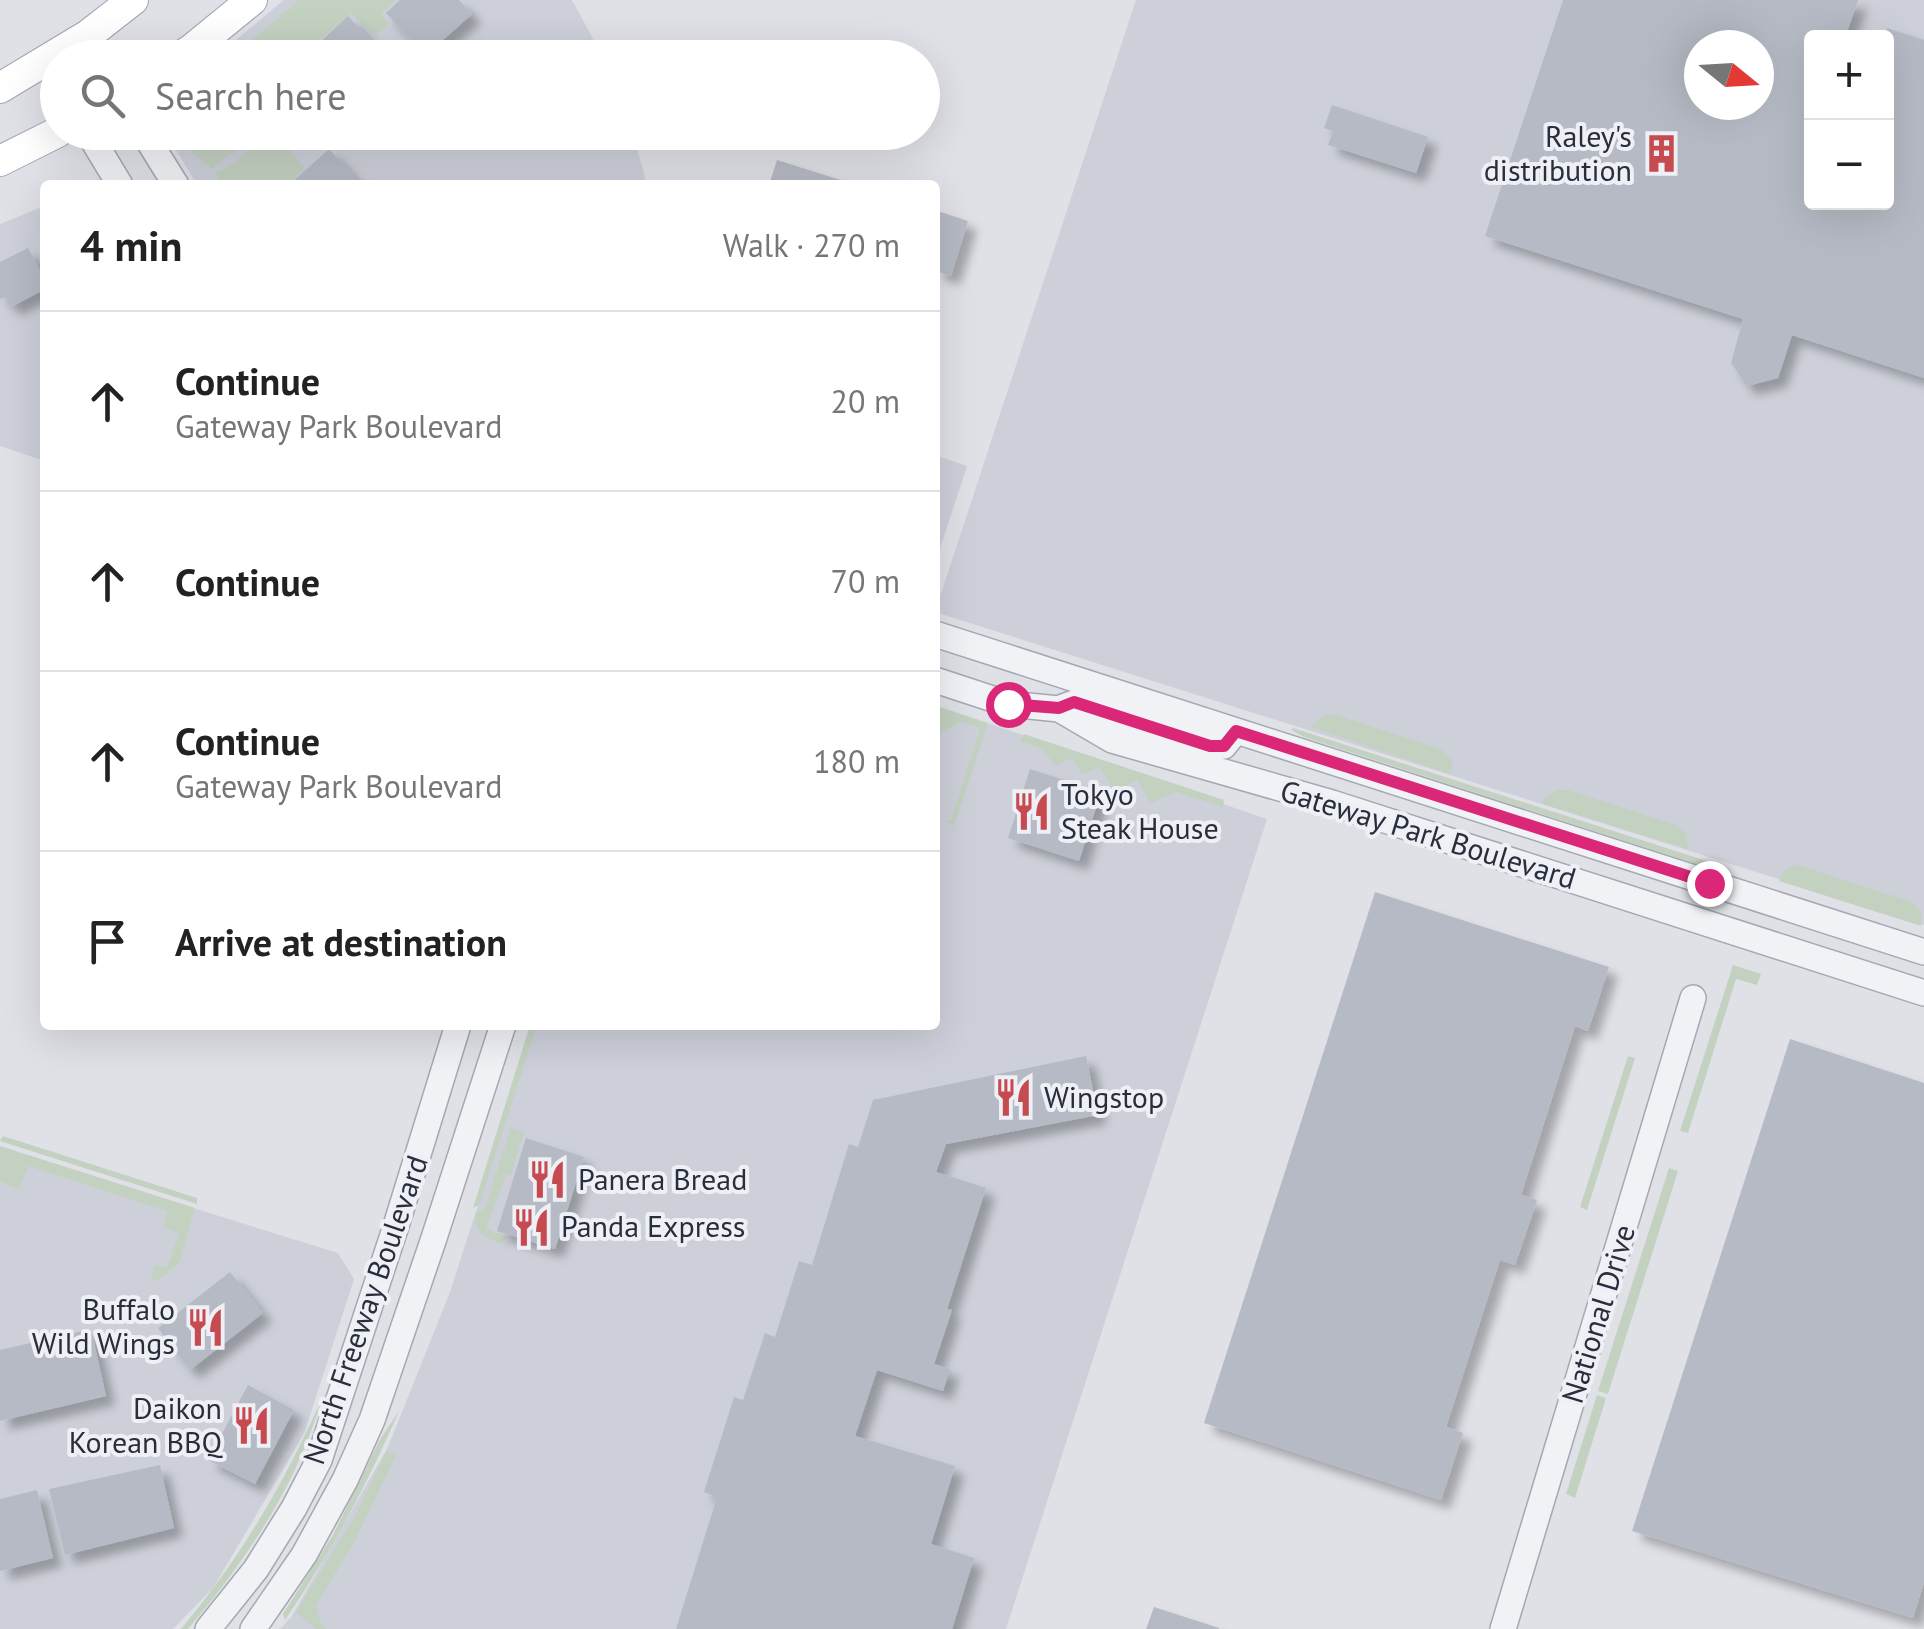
<!DOCTYPE html>
<html lang="en">
<head>
<meta charset="utf-8">
<style>
  body { margin:0; font-family:"PT Sans",sans-serif; background:#f6f6f6; color:#222 }
  .controls { position:absolute; right:30px; top:30px; display:grid; overflow:hidden; border-radius:10px; box-shadow:0 10px 40px #0002 }
  .controls button { width:90px; height:90px; display:grid; place-items:center; padding:0; border:0; border-bottom:2px solid #e0e0e0; background:#fff; color:#222; font:50px sans-serif }
  .compass { position:absolute; left:1684px; top:30px; width:90px; height:90px; border-radius:50%; background:#fff; box-shadow:0 10px 40px #0002; rotate:108deg }
  .stop { position:absolute; width:30px; height:30px; margin:-22px; border:8px solid #db2777; border-radius:50%; background:#fff }
  .stop.end { background:#db2777; border-color:#fff; box-shadow:0 2px 10px #0008 }
  .list { margin:0; padding:0; list-style:none }
  h2 { display:flex; justify-content:space-between; align-items:center; height:130px; margin:0; padding:0 40px; font-size:42px }
  h2 small { font-size:32px; font-weight:400; color:#767676 }
  .list li { display:grid; grid-template-columns:65px 1fr auto; gap:30px; align-items:center; box-sizing:border-box; height:180px; padding:0 40px; border-top:2px solid #e0e0e0 }
  .list b { display:block; font-size:38px; white-space:nowrap }
  .list p { margin:0; font-size:32px; white-space:nowrap; color:#767676 }
  .list em { font-size:32px; font-style:normal; color:#767676 }
  .icon { flex:none; width:55px; height:55px; fill:none; stroke:currentColor; stroke-width:2; stroke-linecap:round; stroke-linejoin:round }
  .map { position:relative; flex:none; width:1924px; height:1629px; overflow:hidden }
  .search { position:absolute; background:#fff; box-shadow:0 10px 40px #0002; left:40px; top:40px; width:900px; height:110px; display:flex; align-items:center; gap:25px; box-sizing:border-box; padding:0 35px; border-radius:55px; color:#767676; font-size:38px }
  .panel { position:absolute; background:#fff; box-shadow:0 10px 40px #0002; left:40px; top:180px; width:900px; height:850px; border-radius:10px }
  .map>svg:first-child { display:block }
</style>
</head>
<body>
<div class="map">
<svg width="1924" height="1629" viewBox="0 0 1924 1629">
  <defs>
    <filter id="shadow"><feDropShadow dx="9" dy="9" stdDeviation="5" flood-color="#0004"/></filter>
  </defs>
  <rect width="100%" height="100%" fill="#dfe1e7"/>
  <path fill="#cdd0d9" fill-rule="evenodd" d="M284,0H572L603,57L214,58Z
    M1136,0H1924V925L935,612ZM1812,38H1886V202H1812ZM1699,45H1759V105H1699Z
    M166,133H633L647,185H197Z
    M45,206V461L0,446V224Z
    M935,455L967,466L935,564Z
    M935,705L1267,819L1006,1629H280L292,1616L388,1447L450,1292L536,1025H935Z
    M0,1148L338,1253L354,1279L304,1434L213,1588L173,1629H0Z"/>
  <path fill="#c3d1c1" d="M299,0H395L381,14L389,24L374,36L351,13L300,57H232Z
    M179,133H258L212,169L194,154Z
    M262,139L270,148L287,147L305,168L286,185H223L215,173L234,163Z
    M935,706L988,723L954,826L943,821L951,820L980,728L961,722L935,736Z
    M1325,715H1336L1441,749C1450,757 1455,762 1450,774L1311,727Z
    M1293,728L1296,729L1713,863L1708,868L1304,737L1291,730Z
    M1024,734L1224,800L1223,807L1176,792L1151,803L1137,780L1115,792L1099,767L1082,775L1072,758L1055,766L1043,749L1020,741Z
    M1556,790H1568L1676,825L1686,834L1688,849L1543,804L1545,798Z
    M1798,865L1912,902L1921,912V926L1779,881L1784,870Z
    M1733,965L1761,974L1757,985L1736,979L1688,1133L1680,1131Z
    M530,1025H537L479,1205L473,1208Z
    M1628,1056L1635,1058L1587,1210L1580,1207Z
    M511,1128L524,1132L511,1175H506L486,1229L507,1237L501,1244C486,1237 473,1233 476,1213L485,1208Z
    M3,1136L197,1198V1204L0,1141Z
    M0,1146L195,1208L179,1263L157,1281L151,1280L155,1265L167,1268L179,1233L163,1227L167,1211L28,1166L20,1187L14,1188L0,1181Z
    M1669,1168L1678,1171L1608,1394L1598,1391Z
    M325,1392C318,1412 311,1432 303,1451C276,1516 233,1576 188,1629H181C244,1553 285,1482 325,1392Z
    M1597,1395L1606,1398L1575,1498L1566,1494Z
    M399,1411C366,1487 332,1551 285,1620L283,1614L333,1535L379,1441Z
    M386,1452L396,1455L355,1541L316,1605L321,1623L327,1629H316L296,1612L355,1516Z"/>
  <path fill="#b6bac4" fill-rule="evenodd" filter="url(#shadow)" d="M400,0H459L472,14L425,56L386,13Z
    M1563,0H1858L1845,38H1812V202H1886V38H1884L1887,28L1924,40V378L1792,335L1778,378L1747,386L1731,363L1743,319L1485,236ZM1699,45H1759V105H1699Z
    M348,16L386,58H303Z
    M1332,105L1428,137L1416,173L1328,145L1333,131L1324,128Z
    M329,149L361,185H289Z
    M777,160L853,184L852,185H769Z
    M935,210L968,221L951,276L935,271Z
    M28,248L45,280V289L11,307L6,297L0,299V262Z
    M1030,769L1101,792L1079,861L1008,838Z
    M1375,892L1609,967L1588,1031L1575,1026L1521,1195L1537,1200L1515,1265L1500,1260L1446,1427L1463,1433L1441,1500L1204,1423Z
    M1790,1039L1924,1083V1582L1913,1618L1632,1531Z
    M1086,1056L1098,1115L946,1144L936,1172L986,1188L947,1309L952,1310L934,1364L950,1369L943,1391L877,1370L855,1436L955,1466L931,1544L974,1558L952,1629H676L717,1497L704,1492L734,1397L743,1400L765,1333L775,1337L799,1261L812,1265L849,1144L858,1147L873,1100Z
    M526,1138L584,1157L555,1249L497,1231Z
    M230,1272L263,1313L190,1370L158,1328Z
    M91,1329L106,1396L0,1421V1350Z
    M248,1385L294,1410L255,1484L208,1460Z
    M160,1465L174,1528L65,1555L49,1489Z
    M37,1490L53,1558L0,1571V1499Z
    M1154,1607L1219,1628V1629H1146Z"/>
  <g fill="none" stroke-linecap="round" stroke-linejoin="round">
    <defs>
      <path id="minor" d="M88,35L101,58
        M88,132L120,185
        M143,132L176,185
        M935,634L1924,952
        M935,680L1008,704L1059,709L1112,740L1332,803L1924,993
        M1063,707L1074,703L1209,746H1224L1236,731
        M208,1629L256,1569L294,1508L319,1460L395,1229L458,1025
        M253,1629L304,1555L345,1480L372,1420L434,1238L503,1025
        M1503,1629L1693,998"/>
      <path id="major" d="M178,58L192,49L252,0
        M0,88L88,35L133,0
        M0,161L58,132"/>
    </defs>
    <use href="#minor" stroke="#a5a8b1" stroke-width="28"/>
    <use href="#major" stroke="#9fa5b2" stroke-width="32"/>
    <use href="#minor" stroke="#f1f2f6" stroke-width="25"/>
    <use href="#major" stroke="#fff" stroke-width="30"/>
  </g>
  <g fill="none" stroke-linecap="round" stroke-linejoin="round">
    <path stroke="#db2777" stroke-width="12" d="M1008,704L1059,708L1074,702L1210,746H1224L1236,731L1709,883"/>
  </g>
  <defs>
    <symbol id="building-bare" viewBox="-9 -9 18 18"><path d="M-4-6H4V6H1V3H-1V6H-4ZM-2.5-4.3h1.7v1.8h-1.7ZM.8-4.3h1.7v1.8H.8ZM-2.5-1h1.7V.8h-1.7ZM.8-1h1.7V.8H.8Z" fill="#c54b51" stroke="#eef0f5" stroke-width="2.5" paint-order="stroke"/></symbol>
    <symbol id="restaurant-bare" viewBox="-9 -9 18 18"><path d="M-5-6h1v4h1v-4h1v4h1v-4h1v5L-1.5 .5V6h-2V.5L-5-1ZM5-6V6H3V1.5H1.5Q1.5-4 5-6Z" fill="#c54b51" stroke="#eef0f5" stroke-width="2.5" paint-order="stroke"/></symbol>
  </defs>
  <g fill-rule="evenodd">
    <use href="#building-bare" x="1634" y="126" width="55" height="55"/>
    <use href="#restaurant-bare" x="1004" y="784" width="55" height="55"/>
    <use href="#restaurant-bare" x="986" y="1070" width="55" height="55"/>
    <use href="#restaurant-bare" x="520" y="1152" width="55" height="55"/>
    <use href="#restaurant-bare" x="504" y="1200" width="55" height="55"/>
    <use href="#restaurant-bare" x="178" y="1300" width="55" height="55"/>
    <use href="#restaurant-bare" x="224" y="1398" width="55" height="55"/>
  </g>
  <g text-anchor="middle" stroke-width="8" stroke-linejoin="round" paint-order="stroke">
    <g font-size="30" fill="#292e3d" stroke="#eef0f5" text-anchor="start">
      <text x="1632" y="147" text-anchor="end">Raley's<tspan x="1632" dy="34">distribution</tspan></text>
      <text x="1061" y="805">Tokyo<tspan x="1061" dy="34">Steak House</tspan></text>
      <text x="1044" y="1108">Wingstop</text>
      <text x="578" y="1190">Panera Bread</text>
      <text x="561" y="1237">Panda Express</text>
      <text x="175" y="1320" text-anchor="end">Buffalo<tspan x="175" dy="34">Wild Wings</tspan></text>
      <text x="222" y="1419" text-anchor="end">Daikon<tspan x="222" dy="34">Korean BBQ</tspan></text>
    </g>
    <g font-size="30" fill="#292e3d" stroke="#eef0f5">
      <text transform="translate(1428 835) rotate(17)" y="10">Gateway Park Boulevard</text>
      <text transform="translate(366 1310) rotate(-71)" y="10">North Freeway Boulevard</text>
      <text transform="translate(1599 1314) rotate(-73)" y="10">National Drive</text>
    </g>
  </g>
</svg>
<div class="controls">
<button>+</button>
<button>−</button>
</div>
<svg class="compass" viewBox="-18 -18 36 36"><path d="M0-13l5 13h-10z" fill="#e53935"/><path d="M0 13l5-13h-10z" fill="#767676"/></svg>
<div class="stop" style="left:1008px;top:704px"></div>
<div class="stop end" style="left:1709px;top:883px"></div>
<div class="search"><svg class="icon" aria-label="search" viewBox="0 0 24 24"><circle cx="10" cy="10" r="6"/><path d="M15 15l6 6"/></svg>Search here</div>
<section class="panel">
<h2>4 min<small>Walk · 270 m</small></h2>
<ul class="list">
<li><svg class="icon" aria-label="ahead" viewBox="0 0 24 24"><path d="M12 20V5M6 11l6-6 6 6"/></svg><div><b>Continue</b><p>Gateway Park Boulevard</p></div><em>20 m</em></li>
<li><svg class="icon" aria-label="ahead" viewBox="0 0 24 24"><path d="M12 20V5M6 11l6-6 6 6"/></svg><div><b>Continue</b></div><em>70 m</em></li>
<li><svg class="icon" aria-label="ahead" viewBox="0 0 24 24"><path d="M12 20V5M6 11l6-6 6 6"/></svg><div><b>Continue</b><p>Gateway Park Boulevard</p></div><em>180 m</em></li>
<li><svg class="icon" aria-label="arrive" viewBox="0 0 24 24"><path d="M6 21V4h12l-3 4 3 4H6"/></svg><div><b>Arrive at destination</b></div></li>
</ul>
</section>
</div>
</body>
</html>
